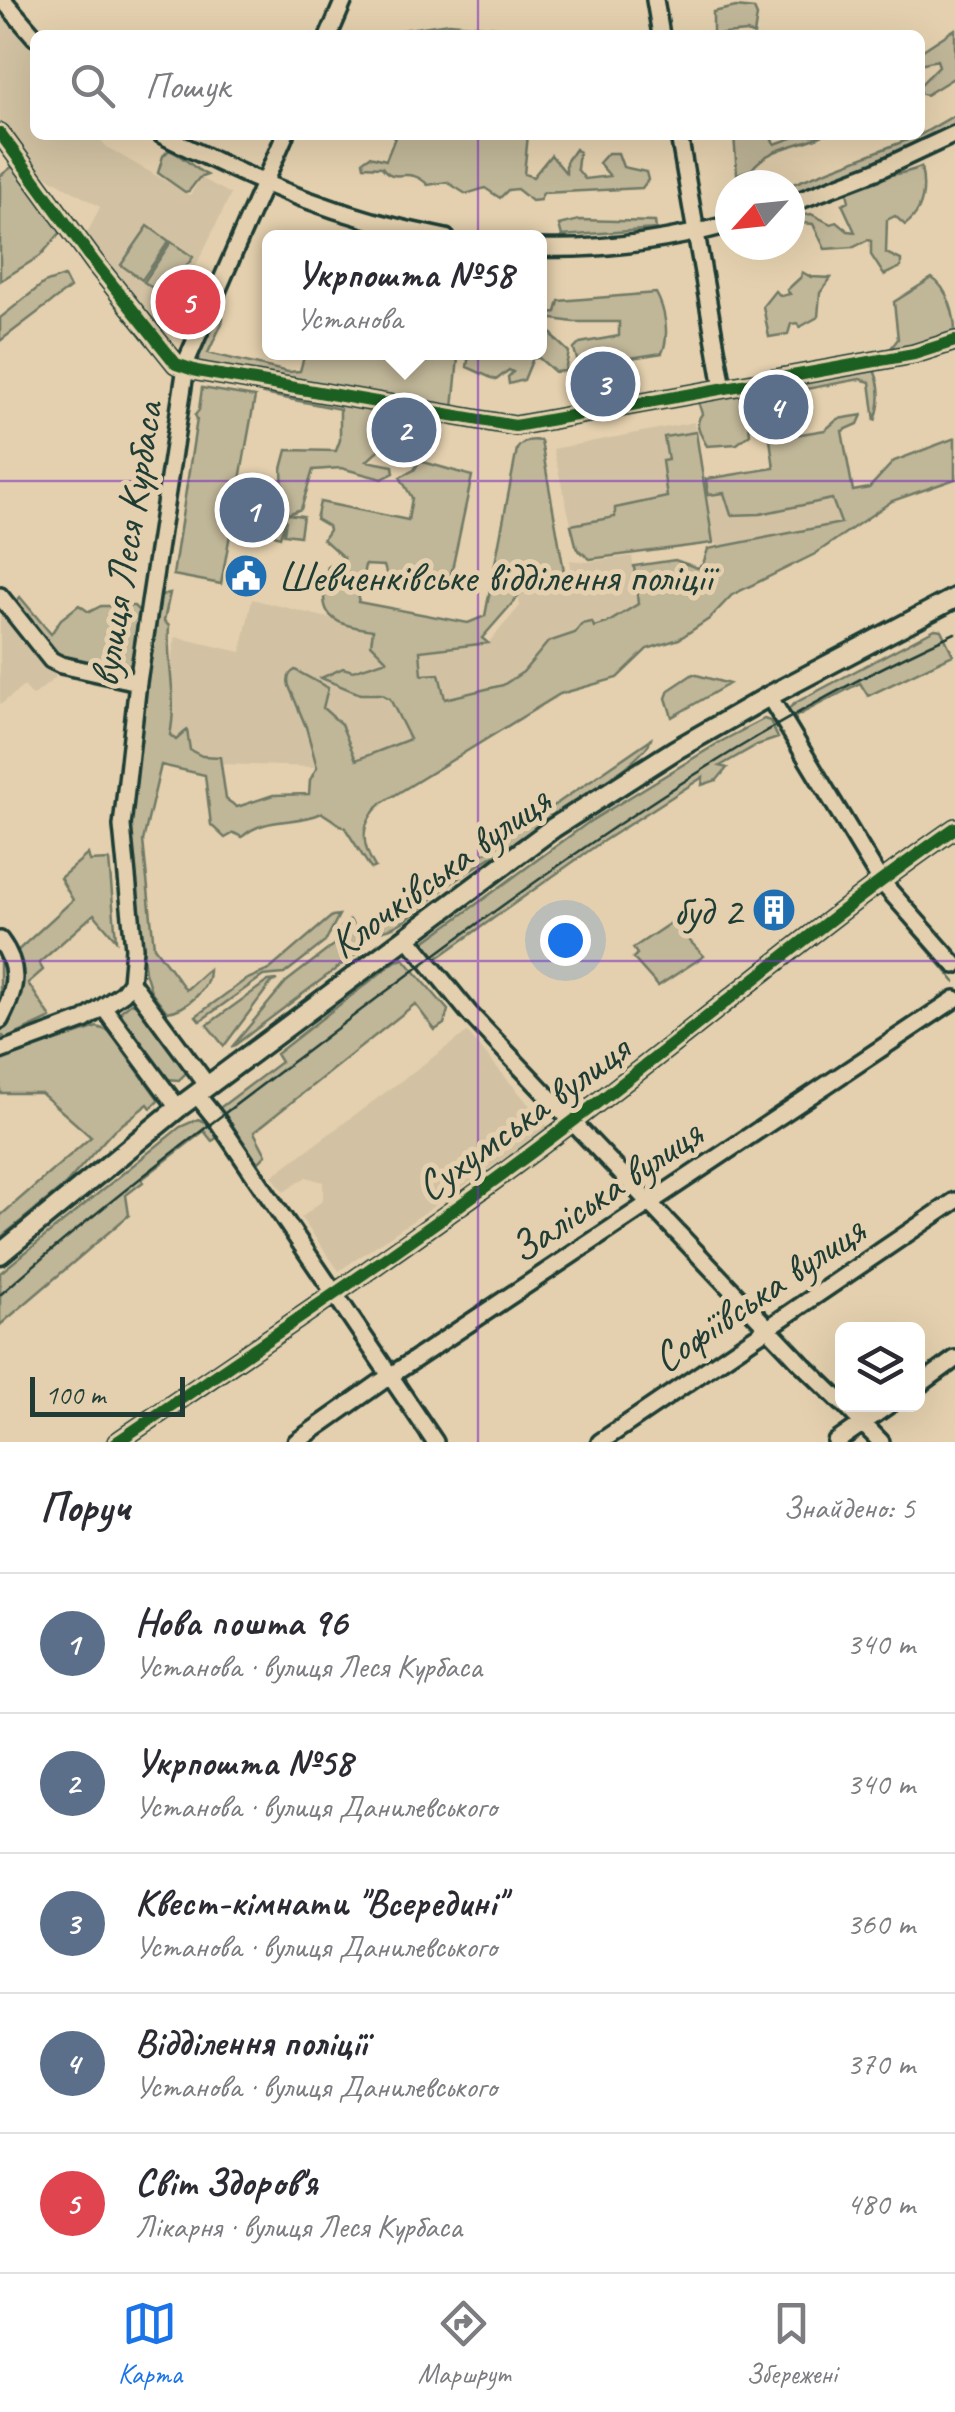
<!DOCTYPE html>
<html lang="uk">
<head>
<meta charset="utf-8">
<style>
  body { margin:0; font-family:Caveat,sans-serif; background:#f7f7f7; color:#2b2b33 }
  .controls { position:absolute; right:30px; bottom:30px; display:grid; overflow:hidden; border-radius:15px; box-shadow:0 10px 40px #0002 }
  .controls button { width:90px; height:90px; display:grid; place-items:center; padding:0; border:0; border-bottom:2px solid #e1e1e2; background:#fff; color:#2b2b33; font:50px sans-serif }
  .compass { position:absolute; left:715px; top:170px; width:90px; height:90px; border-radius:50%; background:#fff; box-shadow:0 10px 40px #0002; rotate:243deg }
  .scale { position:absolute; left:30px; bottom:25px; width:155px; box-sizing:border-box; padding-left:10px; border:5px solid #1f3d34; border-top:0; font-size:28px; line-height:35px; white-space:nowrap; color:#1f3d34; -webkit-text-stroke:8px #e4d0ae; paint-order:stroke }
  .you { position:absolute; left:565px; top:940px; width:35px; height:35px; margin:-25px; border:8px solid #fff; border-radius:50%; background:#1a73e8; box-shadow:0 0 0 15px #1a73e833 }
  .badge { display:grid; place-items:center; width:65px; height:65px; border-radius:50%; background:#1a73e8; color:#fff; font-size:32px; font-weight:700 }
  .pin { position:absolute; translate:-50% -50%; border:5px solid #fff; box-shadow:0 2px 10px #0006 }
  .popup { position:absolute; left:262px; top:230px; width:285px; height:130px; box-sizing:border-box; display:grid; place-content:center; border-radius:15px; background:#fff; filter:drop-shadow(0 2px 8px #0005); font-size:32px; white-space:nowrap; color:#7c7c81 }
  .popup b { font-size:38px; color:#2b2b33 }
  .popup::after { content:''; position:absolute; left:50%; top:100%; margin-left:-20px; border:20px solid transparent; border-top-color:#fff }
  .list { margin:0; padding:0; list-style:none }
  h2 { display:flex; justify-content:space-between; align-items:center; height:130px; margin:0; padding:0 40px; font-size:42px }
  h2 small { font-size:32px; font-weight:400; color:#7c7c81 }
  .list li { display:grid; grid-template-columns:65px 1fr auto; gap:30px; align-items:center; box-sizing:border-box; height:140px; padding:0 40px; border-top:2px solid #e1e1e2 }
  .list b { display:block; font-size:38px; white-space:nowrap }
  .list p { margin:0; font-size:32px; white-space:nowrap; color:#7c7c81 }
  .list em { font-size:32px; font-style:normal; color:#7c7c81 }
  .icon { flex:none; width:55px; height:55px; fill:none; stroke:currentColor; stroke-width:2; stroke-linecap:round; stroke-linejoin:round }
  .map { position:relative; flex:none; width:955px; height:1442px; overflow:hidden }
  .search { position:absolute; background:#fff; box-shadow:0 10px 40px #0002; left:30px; right:30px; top:30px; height:110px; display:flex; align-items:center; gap:25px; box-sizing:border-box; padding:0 35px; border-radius:15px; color:#7c7c81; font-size:38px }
  .sheet { height:830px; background:#fff }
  nav { display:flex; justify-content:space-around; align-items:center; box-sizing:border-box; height:140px; border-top:2px solid #e1e1e2; background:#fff; font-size:28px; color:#7c7c81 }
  nav a { display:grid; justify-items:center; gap:5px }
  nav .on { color:#1a73e8 }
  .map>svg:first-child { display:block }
</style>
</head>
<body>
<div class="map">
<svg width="955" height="1442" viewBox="0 0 955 1442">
  <rect width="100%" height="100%" fill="#e4d0ae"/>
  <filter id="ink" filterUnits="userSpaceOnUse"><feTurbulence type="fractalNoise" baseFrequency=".01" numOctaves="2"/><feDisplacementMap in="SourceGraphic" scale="20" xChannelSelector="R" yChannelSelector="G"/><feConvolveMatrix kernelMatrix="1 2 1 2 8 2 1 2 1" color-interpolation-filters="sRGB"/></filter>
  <g filter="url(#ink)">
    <path fill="#d2c2a3" d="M0,4L35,41V135H96L108,148L190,195L201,178L231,194L163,334L87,234L100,207L39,172L19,143L14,146L0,127Z
      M694,422L711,533L708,495L724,493L732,515L760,514L832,499L842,522L724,548L713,542L590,559L577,549L553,449Z
      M632,556L638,604L607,623L548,642L523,672L503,685L444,699L422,676L420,651L488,643L520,606L517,593L573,579L570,560L586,562Z
      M252,599L404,637L411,739L357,760L313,767L156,762L175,637L241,652Z
      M0,606L56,677L33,696L24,686L0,705Z
      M467,1032L549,1128L339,1271L301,1218L323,1200V1182L306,1177L284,1192L272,1176Z"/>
    <path fill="#c0b698" stroke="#707a66" stroke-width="2.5" d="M736,7L754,9L757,16L754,35L747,32L713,35V12Z
      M449,23L507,28L538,35H404L402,30Z
      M955,29V77L926,95L920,93V85L939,66L937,60L920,64V52Z
      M955,115V129L808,190L790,193V185L920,135Z
      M396,135H528L524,174L533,177L551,155L566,173V162L575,149L579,152L577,169L585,179L610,176L599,163L608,153H618L623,167L646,172L648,180L642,188L543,193L540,200L532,201L517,189L508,190L500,198L485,188L466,194L447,182L428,185C407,164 395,186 382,167L364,166L363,161L370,156L386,160Z
      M734,135H774L772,140L775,144L800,135H823C800,146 768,147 752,169L737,174Z
      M169,150C185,156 192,168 207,175L199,178L189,191L185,192L158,173L163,156Z
      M13,166L61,232L40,256L0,281V176Z
      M921,167C926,190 924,211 905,225L895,216L887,220L886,253L901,260V267L884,275L871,255V241L868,240L854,247L825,249L813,224L802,223L790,227V217L811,214L831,224L837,222L848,231L855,232L842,204L849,201L847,193C877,169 891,180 921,167Z
      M579,220L655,222L656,229L562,236L559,225Z
      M148,226L169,241L142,280L121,265Z
      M171,242L193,257L165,297L144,282Z
      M802,272L811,277L831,278L820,293L818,317L800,327L797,323L791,324L788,334L769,337L763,306L775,291L781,296L790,294L787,290L801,277Z
      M64,276L70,288L0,341V318L44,283Z
      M932,278C948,288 955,315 955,333L888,352L898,339L894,302Z
      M656,293C665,309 670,336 662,353L579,366L574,349L580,343L619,336V322H573L546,318L548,313L556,312L559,301Z
      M217,315L223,318L222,323L208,353L288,372L300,371L305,353H455L458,358L453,408L203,367L197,358Z
      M539,315L556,340L569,352L565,371L555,372L539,358H533L524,380L509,384L508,377L513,372L509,370L496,380L467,367L468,360L477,353L539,352Z
      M871,364C882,383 882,401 875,421L870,382L860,379L752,399L748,416L750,434L737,444L707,446C701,435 693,425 702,414L698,401L704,396Z
      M269,387L391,407C399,432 384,446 367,461L393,466L394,473L382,479L341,468L313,470L301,509L288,514L303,516L300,536L284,534L286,519L280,537L268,533L271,505L283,493L282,469L287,450L336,451L340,440V409L263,394Z
      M202,388L255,397L221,584L173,575L197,419L195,415L199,410Z
      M862,415L858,424L842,431L853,491L869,488L894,461L955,438V479L892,501L815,554L732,595L709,619L679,639L647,649L617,678L560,694L382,803C360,822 360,843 375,867L371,869L345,828L322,813C296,825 264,816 242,837L234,833L225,838L211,825L205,775L161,765L143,841L154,947L186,990L209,969C210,989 186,1010 167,1012L151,991L145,972L128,836L141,719L161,595L170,593L164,621L169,626C166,663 178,698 170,735L176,740L187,730L190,750L202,756L220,757L226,799L237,807L273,795L309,794L310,780L317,767L306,727L289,686C287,679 288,674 295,670L328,688L323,708L341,724L356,760L410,739L390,699L381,694H360L321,678L343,668L353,671L387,660L371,644L373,630C324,624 318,612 328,566L344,563V558L323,539L329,530L328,526L316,519L320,502L408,520L412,498L400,477L414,470L420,461L472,476L450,579L424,572L411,578L406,586L389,583L384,566L365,565L358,602L468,623L485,616L517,449C523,440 531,439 541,441L564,571L523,591L482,638L488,643L420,651L422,675L439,674L445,699L503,685L523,672L548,642L575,633L582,624L592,622L594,627L607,623L638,604L634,566L675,560L698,568L703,564L708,549L841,523L832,499L760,514L731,515L724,493L708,495L706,479L774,468L770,439L825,430L838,419Z
      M696,432L713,543L590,559L577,549L571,525L615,517V508L667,497L662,461L668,460L664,437Z
      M20,597L51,634L61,619L79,605L89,612L101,606H134L144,616C142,637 140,664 118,673L57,659L14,604Z
      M935,629L941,630L953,655L868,696L860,683L795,717L796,720L791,723L788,709L797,702Z
      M693,674L729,684L672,717L666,698L669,690Z
      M764,719L770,721L778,738L757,745L720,766L727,768L717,780L702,785L703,777L597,845L433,961L419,946L589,822L720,742Z
      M651,739C642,771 480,860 446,887C427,901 401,932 375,931L369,925L370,918C382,907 390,906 406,907Z
      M88,854L90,861L109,860L116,940L94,914L39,963L43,970L28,983L51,1018L6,1039L3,1036L0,1038V949L14,954L73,900L60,878Z
      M339,915L325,942L284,974L263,976L200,1021L196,1016L245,980L269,970L332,916Z
      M350,920L362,939L357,953L231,1048L286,982L334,945L342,927Z
      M672,922L704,956L658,986L633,958L637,954L633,948Z
      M404,959L448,1010L444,1024L435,1030L415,1004L254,1132L266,1155L256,1165L217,1110L281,1062L276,1054L396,961Z
      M277,980L271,983L224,1046L207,1025L268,981Z
      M131,1003L140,1006L184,1061L186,1073L179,1080L166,1079L124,1025L121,1011Z
      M97,1027L109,1031L159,1100L151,1108L148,1104L111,1133L64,1186L0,1238V1216L91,1137L41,1093H0V1060Z
      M198,1119L209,1124L218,1137L212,1141L204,1131L142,1179L143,1182L126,1195L129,1215L0,1325V1273L180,1127Z"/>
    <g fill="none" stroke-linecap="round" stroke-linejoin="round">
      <path stroke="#63715e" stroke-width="2.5" d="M868,876L869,878
        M880,893L955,982"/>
      <defs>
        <path id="minor" d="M3,0L35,37
          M655,0L661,35
          M329,35L344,0
          M0,133L95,263L176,364L197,371L515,426L914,354L955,341
          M162,135C260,184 338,218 446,238
          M679,135L723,388
          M790,204L876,171L955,134
          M539,248C603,250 668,241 730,224
          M0,596L51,660L61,665L138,682
          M769,696L880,880L955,965
          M408,938L470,1014L803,1365L842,1403
          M0,940C21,968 16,990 0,1020
          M131,982L208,1086
          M104,1008L178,1108
          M0,1051L84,1020L123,993L131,982L134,948L122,826L138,682L187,360L285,135
          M196,1094L217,1120L435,1442
          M918,1386L955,1359
          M844,1404L881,1442
          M117,1442C272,1337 427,1233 576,1119C703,1023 824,919 955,828
          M296,1442L381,1382L955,999
          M600,1442L955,1201
          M836,1442L890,1404"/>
        <path id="major" d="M0,1254L178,1108L553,828L675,750L769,696L955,598"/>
      </defs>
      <use href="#minor" stroke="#1f3d34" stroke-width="22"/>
      <use href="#major" stroke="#1f3d34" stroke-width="25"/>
      <use href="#minor" stroke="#e4d0ae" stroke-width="15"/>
      <use href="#major" stroke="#e4d0ae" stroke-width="18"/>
      <path stroke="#1f3d34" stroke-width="2.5" d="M0,1295C109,1198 228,1111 344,1023C538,877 733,733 955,633"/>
      <defs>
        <path id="cycleway" d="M0,133L95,263L176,364L197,371L515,426L914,354L955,341
          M117,1442C272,1337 427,1233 576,1119C703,1023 824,919 955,828"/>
      </defs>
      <use href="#cycleway" stroke="#e4d0ae" stroke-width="19"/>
      <use href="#cycleway" stroke="#1b5e20" stroke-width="12"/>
    </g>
  </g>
  <path fill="none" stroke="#7b2cbf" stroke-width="2.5" stroke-opacity="0.55" d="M478,0V35M478,135V1442M0,481H955M0,961H955"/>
  <defs>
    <symbol id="civic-disc" viewBox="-11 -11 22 22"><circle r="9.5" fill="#1f6fb2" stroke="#e4d0ae"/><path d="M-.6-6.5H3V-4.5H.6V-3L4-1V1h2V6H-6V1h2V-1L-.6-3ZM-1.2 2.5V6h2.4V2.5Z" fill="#fff"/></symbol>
    <symbol id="building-disc" viewBox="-11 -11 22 22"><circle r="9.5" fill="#1f6fb2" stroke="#e4d0ae"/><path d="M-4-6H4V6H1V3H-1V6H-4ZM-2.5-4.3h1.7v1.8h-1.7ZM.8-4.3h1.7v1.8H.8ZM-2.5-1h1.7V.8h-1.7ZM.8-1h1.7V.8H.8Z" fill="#fff"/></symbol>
  </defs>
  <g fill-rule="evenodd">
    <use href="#civic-disc" x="221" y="551" width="50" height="50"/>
    <use href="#building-disc" x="749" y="885" width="50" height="50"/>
  </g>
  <g text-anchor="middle" stroke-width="10" stroke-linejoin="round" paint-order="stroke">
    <g font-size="42" fill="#1f3d34" stroke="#e4d0ae">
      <text transform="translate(125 544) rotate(-81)" y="15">вулиця Леся Курбаса</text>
      <text transform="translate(439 871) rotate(-36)" y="15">Клочківська вулиця</text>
      <text transform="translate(522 1117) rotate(-36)" y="15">Сухумська вулиця</text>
      <text transform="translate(605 1190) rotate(-34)" y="15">Заліська вулиця</text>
      <text transform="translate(758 1293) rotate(-34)" y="15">Софіївська вулиця</text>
    </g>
    <g font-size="42" fill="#1f3d34" stroke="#e4d0ae" text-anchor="start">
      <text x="278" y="591">Шевченківське відділення поліції</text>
      <text x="742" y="925" text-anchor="end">буд 2</text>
    </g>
  </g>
</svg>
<div class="controls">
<button><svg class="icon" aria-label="layers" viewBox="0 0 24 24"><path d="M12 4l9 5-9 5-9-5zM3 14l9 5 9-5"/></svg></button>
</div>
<svg class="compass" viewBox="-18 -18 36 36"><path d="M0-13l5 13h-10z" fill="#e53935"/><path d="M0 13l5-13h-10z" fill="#7c7c81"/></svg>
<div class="scale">100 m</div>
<div class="you"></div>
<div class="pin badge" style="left:252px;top:510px;background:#5c6f8a">1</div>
<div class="pin badge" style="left:404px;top:430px;background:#5c6f8a">2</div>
<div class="popup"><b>Укрпошта №58</b>Установа</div>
<div class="pin badge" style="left:603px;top:384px;background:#5c6f8a">3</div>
<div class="pin badge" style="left:776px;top:407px;background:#5c6f8a">4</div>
<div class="pin badge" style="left:188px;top:302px;background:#e0444e">5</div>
<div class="search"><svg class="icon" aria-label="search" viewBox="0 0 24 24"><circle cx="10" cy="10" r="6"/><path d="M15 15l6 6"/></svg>Пошук</div>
</div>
<section class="sheet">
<h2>Поруч<small>Знайдено: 5</small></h2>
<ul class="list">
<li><span class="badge" style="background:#5c6f8a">1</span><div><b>Нова пошта 96</b><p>Установа · вулиця Леся Курбаса</p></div><em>340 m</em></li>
<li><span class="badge" style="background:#5c6f8a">2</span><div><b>Укрпошта №58</b><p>Установа · вулиця Данилевського</p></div><em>340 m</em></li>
<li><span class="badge" style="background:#5c6f8a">3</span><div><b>Квест-кімнати &quot;Всередині&quot;</b><p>Установа · вулиця Данилевського</p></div><em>360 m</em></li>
<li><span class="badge" style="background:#5c6f8a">4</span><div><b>Відділення поліції</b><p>Установа · вулиця Данилевського</p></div><em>370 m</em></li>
<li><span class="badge" style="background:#e0444e">5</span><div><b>Світ Здоров'я</b><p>Лікарня · вулиця Леся Курбаса</p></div><em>480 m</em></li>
</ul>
</section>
<nav>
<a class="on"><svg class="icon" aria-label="map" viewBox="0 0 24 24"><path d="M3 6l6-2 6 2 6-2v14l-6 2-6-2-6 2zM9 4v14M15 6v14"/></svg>Карта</a>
<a><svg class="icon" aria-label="directions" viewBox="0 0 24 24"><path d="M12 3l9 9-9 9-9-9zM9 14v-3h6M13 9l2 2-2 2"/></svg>Маршрут</a>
<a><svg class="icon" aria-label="saved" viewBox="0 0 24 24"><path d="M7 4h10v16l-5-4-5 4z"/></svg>Збережені</a>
</nav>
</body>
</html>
